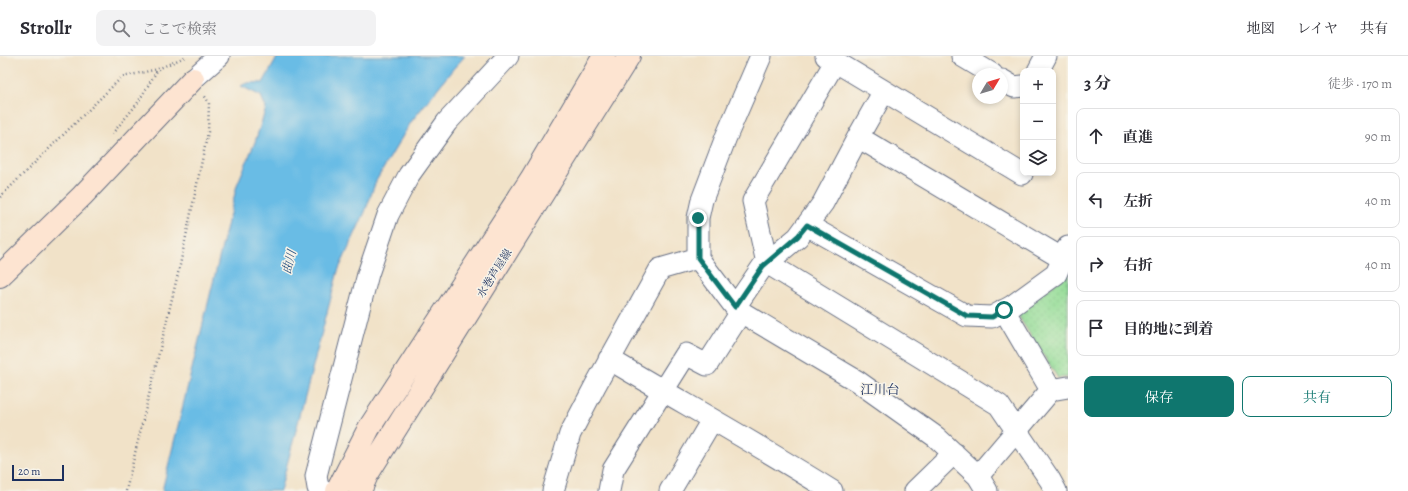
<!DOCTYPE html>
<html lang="ja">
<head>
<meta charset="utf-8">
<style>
  body { margin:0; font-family:Alegreya,"Noto Serif JP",serif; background:#f2f2f3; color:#2b2b33 }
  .controls { position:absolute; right:12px; top:12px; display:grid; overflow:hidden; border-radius:8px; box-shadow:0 2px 6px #0003 }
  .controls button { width:36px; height:36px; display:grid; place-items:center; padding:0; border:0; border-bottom:1px solid #e1e1e2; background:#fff; color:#2b2b33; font:20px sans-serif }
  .compass { position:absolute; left:972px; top:12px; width:36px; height:36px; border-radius:50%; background:#fff; box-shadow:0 2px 6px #0003; rotate:52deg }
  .scale { position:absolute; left:12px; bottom:10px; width:52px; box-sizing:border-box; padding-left:4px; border:2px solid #1b2f5e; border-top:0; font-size:11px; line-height:14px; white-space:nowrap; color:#1b2f5e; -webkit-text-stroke:3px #f7f3e8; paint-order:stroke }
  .stop { position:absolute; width:12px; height:12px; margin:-9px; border:3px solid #0f766e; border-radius:50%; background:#fff }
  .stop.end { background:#0f766e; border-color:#fff; box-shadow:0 1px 4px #0008 }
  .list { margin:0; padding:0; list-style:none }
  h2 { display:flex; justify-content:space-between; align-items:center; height:52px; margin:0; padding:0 16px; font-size:17px }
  h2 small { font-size:13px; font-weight:400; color:#7c7c81 }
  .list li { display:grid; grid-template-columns:26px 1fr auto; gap:12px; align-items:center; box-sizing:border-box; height:56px; margin:0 8px 8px; padding:0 8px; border:1px solid #e1e1e2; border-radius:8px }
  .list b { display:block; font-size:15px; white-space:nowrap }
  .list em { font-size:13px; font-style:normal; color:#7c7c81 }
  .actions { display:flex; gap:8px; padding:12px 16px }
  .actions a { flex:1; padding:9px 0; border:1px solid #0f766e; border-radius:8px; text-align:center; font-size:14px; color:#0f766e }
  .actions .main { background:#0f766e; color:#fff }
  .icon { flex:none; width:22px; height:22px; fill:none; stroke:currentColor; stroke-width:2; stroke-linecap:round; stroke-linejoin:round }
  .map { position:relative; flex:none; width:1068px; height:435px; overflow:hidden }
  header { display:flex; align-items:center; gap:24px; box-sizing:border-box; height:56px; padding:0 20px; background:#fff; border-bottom:1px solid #e1e1e2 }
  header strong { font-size:19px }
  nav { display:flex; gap:22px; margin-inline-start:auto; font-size:14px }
  .search { width:280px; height:36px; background:#f2f2f3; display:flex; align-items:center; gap:10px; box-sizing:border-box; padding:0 14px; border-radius:8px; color:#7c7c81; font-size:15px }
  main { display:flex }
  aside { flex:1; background:#fff }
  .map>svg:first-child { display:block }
</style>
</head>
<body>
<header>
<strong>Strollr</strong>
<div class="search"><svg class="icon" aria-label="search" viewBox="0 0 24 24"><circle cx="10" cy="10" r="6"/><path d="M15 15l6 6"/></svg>ここで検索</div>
<nav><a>地図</a><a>レイヤ</a><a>共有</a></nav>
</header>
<main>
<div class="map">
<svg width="1068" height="435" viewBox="0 0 1068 435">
  <defs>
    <pattern id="green-dots" width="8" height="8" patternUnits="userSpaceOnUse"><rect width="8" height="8" fill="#95dd98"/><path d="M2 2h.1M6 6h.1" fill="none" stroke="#80be85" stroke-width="1.8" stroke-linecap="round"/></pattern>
  </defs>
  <rect width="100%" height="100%" fill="#f7f3e8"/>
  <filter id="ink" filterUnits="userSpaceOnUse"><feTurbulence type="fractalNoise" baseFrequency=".025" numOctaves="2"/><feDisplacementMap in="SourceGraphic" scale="8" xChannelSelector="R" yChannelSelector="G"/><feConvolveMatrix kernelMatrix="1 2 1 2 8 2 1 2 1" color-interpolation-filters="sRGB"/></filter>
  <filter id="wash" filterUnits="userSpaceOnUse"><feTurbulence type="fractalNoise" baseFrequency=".012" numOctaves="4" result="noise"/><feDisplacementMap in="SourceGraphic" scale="16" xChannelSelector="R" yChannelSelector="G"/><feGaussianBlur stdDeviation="0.9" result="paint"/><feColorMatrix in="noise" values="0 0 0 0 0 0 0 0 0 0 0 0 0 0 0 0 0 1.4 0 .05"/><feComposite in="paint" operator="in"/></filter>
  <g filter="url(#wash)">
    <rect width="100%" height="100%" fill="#f1e2c8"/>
    <path fill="url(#green-dots)" stroke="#58867b" d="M1068,218V321L1058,322L1019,261V255Z"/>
    <path fill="#69bce5" stroke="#4276a2" d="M278,0H465L453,13L411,66L376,125L365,156L338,215L280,435H162L237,129L255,86L266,52L261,40L241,30C248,25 255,27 263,27Z"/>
  </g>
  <g filter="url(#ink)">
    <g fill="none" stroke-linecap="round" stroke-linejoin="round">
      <defs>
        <path id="street" d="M761,0L726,81L702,144L698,162V202L735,251L741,256L857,325L936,381L978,420L987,435
          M826,0L1022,118
          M962,0L992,18
          M835,6L753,145L767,207L999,349L1050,424L1056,435
          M1038,15L1046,0
          M193,23L219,0
          M1002,24L1014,31L1023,30
          M858,81L1063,203
          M807,169L967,260L992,261L1012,250L1056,218L1068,191
          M735,251L763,210L798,181L823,147L858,81L884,35
          M1004,254L1051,334
          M609,303C683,347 759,389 832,435
          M978,420L1051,334L1068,331
          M323,435L318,432L316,420L368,218L388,159L409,119L447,66L508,0
          M553,435L570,378L595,330L660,213L698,202
          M609,435L613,414L686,298L707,309L741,256
          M670,435L712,364
          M915,435L954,397"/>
        <path id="secondary" d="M0,220L82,140L193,23
          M337,435L369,372L531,123L604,0
          M360,435L367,419L629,0"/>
      </defs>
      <use href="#street" stroke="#666e83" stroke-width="23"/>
      <use href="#secondary" stroke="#666e83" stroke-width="24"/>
      <path stroke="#666e83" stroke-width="2.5" stroke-dasharray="1 3" stroke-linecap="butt" d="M112,78L137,48L158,13
        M0,141L122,21L158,13L187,0
        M126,435L180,209L208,76L209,47L204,39"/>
      <use href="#street" stroke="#fff" stroke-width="21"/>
      <use href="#secondary" stroke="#fde4d1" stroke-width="22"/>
    </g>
  </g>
  <g fill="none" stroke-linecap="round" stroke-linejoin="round" filter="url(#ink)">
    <path stroke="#0f766e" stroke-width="5" d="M698,162V202L735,251L763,210L798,180L807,169L967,260L992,261L1004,254"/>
  </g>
  <g text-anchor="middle" stroke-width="3" stroke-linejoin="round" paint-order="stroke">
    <g font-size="11" fill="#1b2f5e" stroke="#f7f3e8">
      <text transform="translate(494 217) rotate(-58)" y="4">水巻芦屋線</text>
    </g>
    <g font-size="12" font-style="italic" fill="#325986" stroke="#f7f3e8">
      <text transform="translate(289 206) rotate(-76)" y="4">曲川</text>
    </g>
    <g font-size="13" fill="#1b2f5e" stroke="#f7f3e8">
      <text x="880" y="338">江川台</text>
    </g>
  </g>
</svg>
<div class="controls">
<button>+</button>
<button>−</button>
<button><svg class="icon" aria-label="layers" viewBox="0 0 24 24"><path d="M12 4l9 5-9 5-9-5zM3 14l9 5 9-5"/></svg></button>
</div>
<svg class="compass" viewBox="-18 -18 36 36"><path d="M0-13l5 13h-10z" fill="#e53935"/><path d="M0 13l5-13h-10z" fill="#7c7c81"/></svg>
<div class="scale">20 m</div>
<div class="stop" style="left:1004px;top:254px"></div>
<div class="stop end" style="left:698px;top:162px"></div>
</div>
<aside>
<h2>3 分<small>徒歩 · 170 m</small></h2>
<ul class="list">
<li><svg class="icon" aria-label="ahead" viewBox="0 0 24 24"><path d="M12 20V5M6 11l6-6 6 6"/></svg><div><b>直進</b></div><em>90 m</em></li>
<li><svg class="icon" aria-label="left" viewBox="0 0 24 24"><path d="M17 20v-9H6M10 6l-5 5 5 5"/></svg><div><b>左折</b></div><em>40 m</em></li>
<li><svg class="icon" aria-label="right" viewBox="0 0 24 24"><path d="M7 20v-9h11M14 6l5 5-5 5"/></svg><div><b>右折</b></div><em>40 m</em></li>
<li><svg class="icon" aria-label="arrive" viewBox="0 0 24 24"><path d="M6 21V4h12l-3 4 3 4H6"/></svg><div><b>目的地に到着</b></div></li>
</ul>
<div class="actions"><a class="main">保存</a><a>共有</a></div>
</aside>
</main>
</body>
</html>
